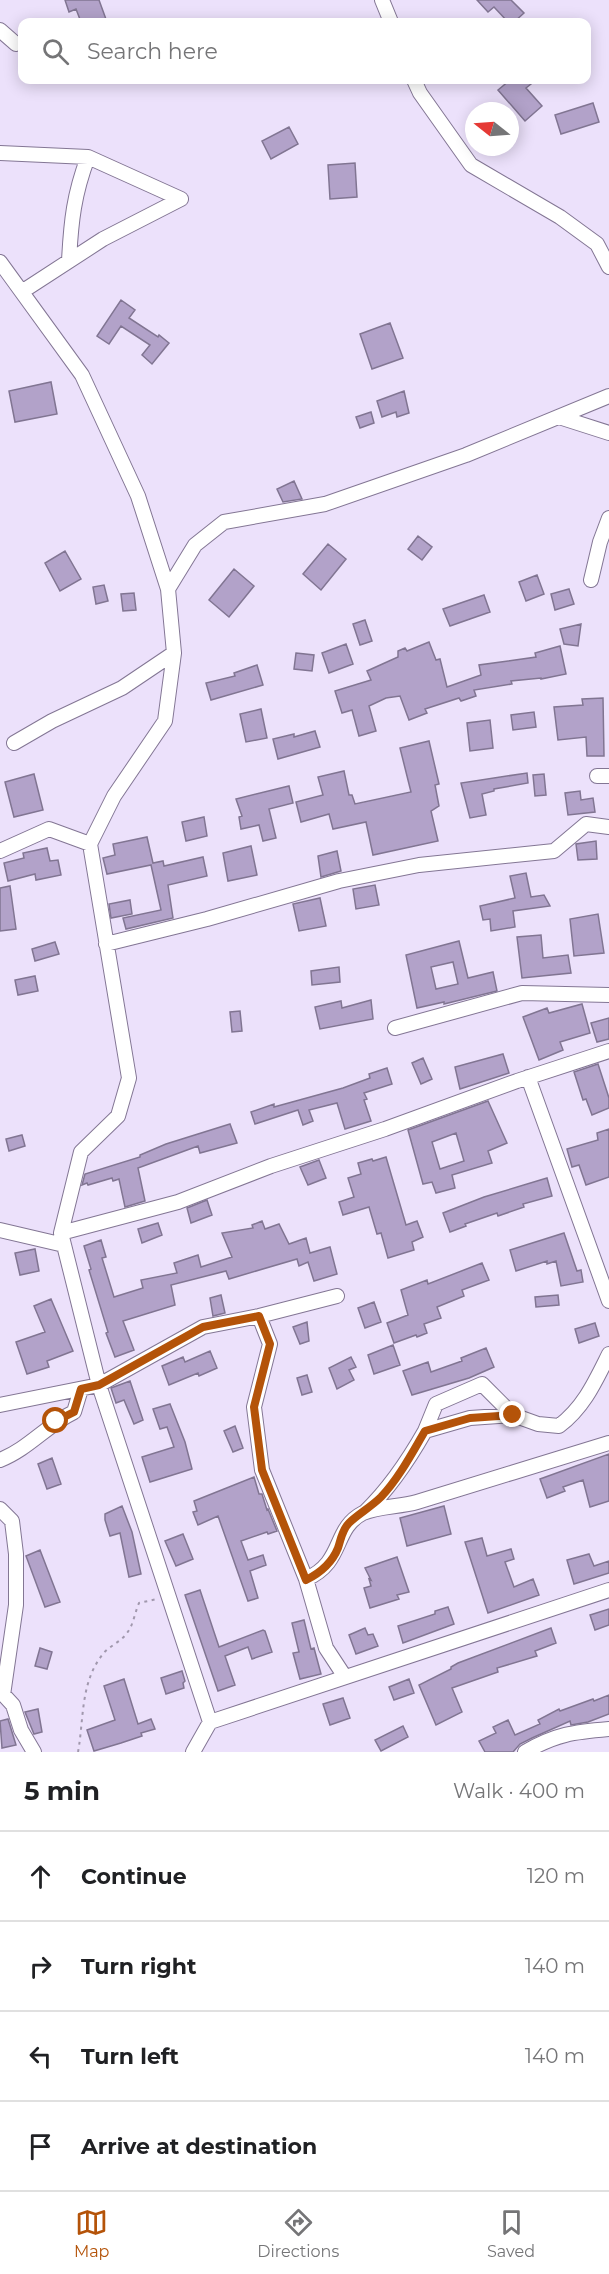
<!DOCTYPE html>
<html lang="en">
<head>
<meta charset="utf-8">
<style>
  body { margin:0; font-family:Montserrat,sans-serif; background:#f6f6f6; color:#202124 }
  .compass { position:absolute; left:465px; top:102px; width:54px; height:54px; border-radius:50%; background:#fff; box-shadow:0 3px 15px #0003; rotate:287deg }
  .stop { position:absolute; width:18px; height:18px; margin:-14px; border:4px solid #b45309; border-radius:50%; background:#fff }
  .stop.end { background:#b45309; border-color:#fff; box-shadow:0 2px 6px #0008 }
  .list { margin:0; padding:0; list-style:none }
  h2 { display:flex; justify-content:space-between; align-items:center; height:78px; margin:0; padding:0 24px; font-size:26px }
  h2 small { font-size:20px; font-weight:400; color:#757577 }
  .list li { display:grid; grid-template-columns:39px 1fr auto; gap:18px; align-items:center; box-sizing:border-box; height:90px; padding:0 24px; border-top:2px solid #e0e0e0 }
  .list b { display:block; font-size:22px; white-space:nowrap }
  .list em { font-size:20px; font-style:normal; color:#757577 }
  .icon { flex:none; width:33px; height:33px; fill:none; stroke:currentColor; stroke-width:2; stroke-linecap:round; stroke-linejoin:round }
  .map { position:relative; flex:none; width:609px; height:1752px; overflow:hidden }
  .search { position:absolute; background:#fff; box-shadow:0 3px 15px #0003; left:18px; right:18px; top:18px; height:66px; display:flex; align-items:center; gap:15px; box-sizing:border-box; padding:0 21px; border-radius:12px; color:#757577; font-size:22px }
  .sheet { height:438px; background:#fff }
  nav { display:flex; justify-content:space-around; align-items:center; box-sizing:border-box; height:84px; border-top:2px solid #e0e0e0; background:#fff; font-size:16px; color:#757577 }
  nav a { display:grid; justify-items:center; gap:3px }
  nav .on { color:#b45309 }
  .map>svg:first-child { display:block }
</style>
</head>
<body>
<div class="map">
<svg width="609" height="1752" viewBox="0 0 609 1752">
  <rect width="100%" height="100%" fill="#ece1fb"/>
  <path fill="#b2a2c9" stroke="#817592" stroke-width="1.5" fill-rule="evenodd" d="M65,0H99L107,22H81L76,9L69,12Z
    M477,0H511L524,13L514,22H508L494,7L488,12Z
    M510,80H536L526,88L542,106L525,121L498,90Z
    M593,103L599,122L561,134L555,115Z
    M289,127L298,144L271,159L262,141Z
    M355,163L357,197L330,199L328,165Z
    M121,300L135,310L129,318L158,337L159,335L169,343L152,364L142,355L150,345L121,326L109,344L97,336Z
    M390,323L403,358L372,369L360,334Z
    M51,382L57,414L15,422L9,391Z
    M404,391L409,413L397,417L396,412L382,417L377,401Z
    M371,412L374,423L360,428L356,417Z
    M294,481L302,499L283,502L277,489Z
    M418,536L432,547L422,560L408,549Z
    M328,544L346,559L321,590L303,574Z
    M65,551L81,579L60,591L45,563Z
    M234,569L254,586L229,617L209,600Z
    M537,575L544,594L526,601L519,582Z
    M104,585L108,601L96,604L93,587Z
    M569,589L574,604L555,610L551,594Z
    M134,593L136,610L123,611L121,594Z
    M484,595L490,612L450,626L443,609Z
    M365,620L372,641L360,645L353,624Z
    M581,624L578,646L564,644L560,629Z
    M429,642L436,660L440,659L447,687L481,675L479,665L536,657L535,653L560,646L566,674L541,679V678L511,681L512,684L474,690L476,696L461,701L459,698L425,709L427,713L409,720L400,696L386,698L369,706L376,731L359,736L352,710L342,713L335,691L371,680L367,671L398,657V651L405,648L407,651Z
    M346,644L353,664L329,673L322,653Z
    M296,653L314,655L312,671L294,669Z
    M257,665L263,685L211,700L206,683L235,676L234,673Z
    M603,698L604,756H587L586,737L558,740L554,707L583,705L582,699Z
    M261,709L267,738L246,742L240,714Z
    M534,712L536,727L513,730L511,715Z
    M490,720L493,748L470,751L467,723Z
    M315,731L320,747L278,759L273,739L294,734V737Z
    M429,741L439,784L435,785L439,806L431,811L438,841L373,855L366,822L333,829L329,814L301,822L296,802L323,795L318,777L344,771L349,795H352L355,804L411,792L400,748Z
    M527,773L528,783L494,789V791L482,794L486,815L470,818L461,783Z
    M34,774L43,810L14,817L5,782Z
    M544,774L546,795L535,796L533,775Z
    M289,786L293,803L269,809L276,838L263,841L259,825L241,829L239,817L242,816L236,799Z
    M580,791L581,800L593,798L595,812L568,815L565,793Z
    M204,817L207,836L186,841L182,822Z
    M147,837L153,863L163,861L164,866L203,857L207,876L168,885L173,918L126,929L123,918L161,910L151,865L107,874L103,858L115,855L113,844Z
    M596,841L597,859L578,860L576,844Z
    M251,846L257,875L228,881L223,853Z
    M47,848L50,861L58,860L61,875L36,880L35,874L8,881L4,863L24,858L23,853Z
    M337,851L341,871L321,877L318,856Z
    M526,873L531,897L544,895L550,906L513,911L515,927L491,931L490,919L483,920L480,906L515,898L510,876Z
    M375,885L379,905L356,909L353,889Z
    M10,886L16,929L0,931V888Z
    M320,898L326,926L299,931L293,904Z
    M130,900L132,914L111,918L109,904Z
    M598,914L604,953L574,956L570,919Z
    M541,935L543,958L568,955L571,973L522,978L517,937Z
    M459,941L468,978L493,972L497,991L444,1004V1002L417,1008L406,955ZM453,962L458,984L436,989L431,967Z
    M55,942L59,954L35,961L32,949Z
    M339,967L340,982L312,985L311,971Z
    M35,976L38,991L18,995L15,980Z
    M371,1000L373,1019L320,1029L315,1007L341,1001L342,1008Z
    M582,1004L590,1033L560,1042L563,1050L539,1060L523,1017L547,1008L549,1013Z
    M240,1011L242,1031L232,1032L230,1012Z
    M609,1018V1039L597,1042L591,1023Z
    M503,1054L509,1073L460,1089L455,1067Z
    M423,1058L432,1079L421,1084L412,1063Z
    M598,1064L609,1098V1108L592,1115L586,1099L583,1100L574,1072Z
    M387,1068L392,1084L364,1093L367,1099L364,1100L371,1121L345,1129L337,1103L309,1110L313,1121L303,1125L298,1110L255,1124L251,1112L274,1104V1107L343,1088L370,1078L369,1074Z
    M488,1101L507,1143L488,1151L492,1163L452,1175L455,1188L436,1193L432,1182L423,1184L408,1130ZM456,1133L464,1161L440,1169L432,1142Z
    M230,1124L237,1143L200,1153L198,1146L138,1168L145,1201L125,1207L119,1179L113,1181L112,1178L88,1185L87,1183L82,1185L85,1174L140,1157V1155L166,1144Z
    M609,1129V1177L586,1185L579,1165L572,1167L567,1149L598,1140L597,1133Z
    M22,1135L25,1146L9,1151L6,1139Z
    M386,1157L406,1225L417,1221L423,1237L412,1242L414,1250L388,1258L381,1233L377,1234L369,1207L343,1215L339,1202L354,1197L348,1178L361,1174L358,1163L372,1159L373,1161Z
    M319,1160L326,1178L308,1185L300,1167Z
    M547,1178L552,1196L523,1204L524,1207L498,1216L497,1213L465,1224L466,1226L450,1232L443,1213L484,1197Z
    M207,1200L212,1215L191,1223L187,1208Z
    M262,1221L265,1229L279,1224L289,1244L306,1238L310,1253L330,1247L337,1274L314,1281L308,1262L299,1266L297,1259L229,1279L226,1271L171,1285L175,1305L123,1321L134,1350L115,1357L106,1333L108,1332L89,1270L91,1269L84,1246L101,1240L106,1257L102,1258L114,1297L143,1288L141,1280L177,1273L174,1263L198,1255L201,1267L232,1257L222,1233L253,1228L252,1225Z
    M158,1223L162,1235L142,1243L138,1229Z
    M564,1233L577,1271L581,1270L583,1282L561,1286L556,1261L547,1264V1261L516,1271L510,1250Z
    M35,1249L39,1271L20,1275L15,1253Z
    M482,1263L489,1280L462,1290L464,1296L437,1307L441,1318L424,1324L427,1333L417,1337L416,1335L394,1343L387,1323L408,1315L401,1290L427,1280L428,1284Z
    M221,1295L225,1313L213,1316L210,1298Z
    M558,1295L559,1305L536,1307L535,1297Z
    M51,1299L73,1351L47,1361L49,1367L27,1374L16,1342L45,1332L34,1306Z
    M374,1302L381,1322L365,1328L358,1308Z
    M307,1322L309,1341L300,1344L293,1327Z
    M595,1323L599,1336L579,1343L575,1329Z
    M393,1345L400,1365L374,1374L368,1355Z
    M486,1348L494,1367L469,1378L412,1395L403,1371L428,1362L431,1372L462,1361L461,1358Z
    M210,1351L217,1368L199,1376L198,1373L169,1385L162,1366L183,1357L185,1362Z
    M351,1357L356,1367L349,1370L354,1380L337,1389L329,1368Z
    M307,1375L312,1392L302,1395L297,1378Z
    M130,1381L143,1420L134,1424L124,1400L116,1403L111,1388Z
    M170,1404L185,1442L192,1469L150,1482L142,1457L174,1447L167,1427L160,1429L153,1409Z
    M235,1426L243,1448L233,1452L224,1431Z
    M609,1454V1501L590,1507L583,1480L563,1487L565,1491L547,1498L540,1479Z
    M52,1458L61,1484L47,1489L38,1464Z
    M254,1477L259,1494H262L267,1510L268,1509L277,1531L268,1534L267,1532L241,1541L248,1560L263,1555L266,1565L250,1571L258,1598L248,1601L218,1516L198,1525L193,1512L197,1511L194,1501Z
    M122,1506L132,1532L141,1574L129,1577L120,1533L110,1536L105,1520V1514Z
    M444,1506L451,1534L407,1546L400,1518Z
    M183,1534L193,1559L176,1566L165,1541Z
    M482,1538L487,1556L511,1549L514,1559L505,1562L514,1587L533,1579L539,1595L488,1613L465,1542Z
    M40,1550L60,1602L45,1607L26,1556Z
    M589,1554L594,1566L609,1561V1573L574,1584L567,1560Z
    M397,1557L409,1592L397,1595L399,1599L370,1608L364,1588L371,1586L369,1579L371,1580L365,1568Z
    M200,1590L219,1647L263,1630L265,1631L272,1652L252,1659L248,1647L225,1656L235,1685L218,1691L185,1595Z
    M448,1607L454,1624L403,1643L398,1626L435,1614V1611Z
    M609,1609V1625L595,1630L590,1615Z
    M304,1620L311,1649L314,1648L321,1674L300,1679L293,1653L299,1652L292,1623Z
    M365,1628L368,1635L373,1634L378,1646L356,1654L349,1635Z
    M551,1628L556,1643L535,1651L537,1656L497,1668L498,1672L452,1688L462,1712L436,1725L419,1685L451,1669V1667L458,1663Z
    M40,1648L52,1652L47,1669L35,1666Z
    M182,1671L185,1681L183,1683L184,1688L166,1694L161,1678Z
    M124,1679L138,1724L151,1719L155,1729L141,1733L142,1736L121,1743L94,1751L87,1730L115,1720L104,1686Z
    M409,1679L414,1693L394,1700L389,1687Z
    M609,1695V1714L588,1722L571,1725L570,1721L532,1738L520,1744L513,1752H485L479,1741L496,1733L493,1727L508,1720L515,1735L540,1724L538,1720L559,1709L560,1711L593,1699L594,1701Z
    M343,1698L350,1718L330,1725L323,1704Z
    M38,1709L42,1732L34,1734L25,1712Z
    M8,1719L16,1745L2,1748L0,1721Z
    M403,1726L408,1737L381,1751L375,1740Z"/>
  <g fill="none" stroke-linecap="round" stroke-linejoin="round">
    <defs>
      <path id="minor" d="M382,0L391,22
        M0,30L16,44
        M414,80L420,93L471,165L560,217L597,244L609,267
        M0,153L88,157L181,199
        M69,261C71,221 74,194 88,157
        M0,262L82,375L138,496L168,589L174,653L165,721L114,796L90,844L129,1078L118,1116L81,1152L61,1233L99,1385L210,1722
        M23,291L103,239L181,199
        M559,417L609,433
        M591,580L600,542L609,518
        M168,589L195,545L224,522L325,504L466,455L609,396
        M14,743L52,721L122,688L174,653
        M597,776H609
        M0,851L49,829L90,844
        M106,944L207,919L339,881L419,865L554,851L586,824L609,827
        M395,1028L522,993L609,995
        M528,1077L609,1301
        M0,1230L64,1245
        M61,1233L178,1202L271,1166L385,1129L517,1081L609,1051
        M259,1316L270,1344L254,1407L262,1470L306,1579L326,1648L345,1677
        M0,1405L99,1385L203,1327L259,1316L337,1296
        M425,1431L436,1404L482,1384L513,1415
        M0,1460C28,1449 47,1425 74,1412L81,1389
        M0,1509L12,1521L16,1554V1605L3,1695
        M365,1512C390,1488 408,1461 425,1431L470,1418L513,1415L538,1424L559,1426C584,1407 595,1382 609,1354
        M306,1579C345,1562 332,1529 363,1513C379,1506 400,1507 417,1502C481,1482 545,1463 609,1443
        M0,1691L13,1705L21,1730L34,1752
        M193,1752L210,1722L609,1590
        M525,1752C556,1734 574,1732 609,1729"/>
    </defs>
    <use href="#minor" stroke="#837694" stroke-width="16"/>
    <path stroke="#a198ad" stroke-width="2" stroke-dasharray="3 4.5" stroke-linecap="butt" d="M78,1752C84,1720 80,1682 103,1654C109,1646 121,1642 127,1633C133,1626 135,1612 139,1603L157,1599"/>
    <use href="#minor" stroke="#fff" stroke-width="14"/>
  </g>
  <g fill="none" stroke-linecap="round" stroke-linejoin="round">
    <path stroke="#b45309" stroke-width="8" d="M56,1421L74,1412L81,1389L99,1385L203,1327L259,1316L270,1344L254,1407L262,1470L306,1580C320,1573 332,1563 338,1548C341,1539 342,1530 349,1523C358,1514 371,1507 381,1497C399,1478 412,1453 425,1431L470,1418L513,1415"/>
  </g>
</svg>
<svg class="compass" viewBox="-18 -18 36 36"><path d="M0-13l5 13h-10z" fill="#e53935"/><path d="M0 13l5-13h-10z" fill="#757577"/></svg>
<div class="stop" style="left:56px;top:1421px"></div>
<div class="stop end" style="left:513px;top:1415px"></div>
<div class="search"><svg class="icon" aria-label="search" viewBox="0 0 24 24"><circle cx="10" cy="10" r="6"/><path d="M15 15l6 6"/></svg>Search here</div>
</div>
<section class="sheet">
<h2>5 min<small>Walk · 400 m</small></h2>
<ul class="list">
<li><svg class="icon" aria-label="ahead" viewBox="0 0 24 24"><path d="M12 20V5M6 11l6-6 6 6"/></svg><div><b>Continue</b></div><em>120 m</em></li>
<li><svg class="icon" aria-label="right" viewBox="0 0 24 24"><path d="M7 20v-9h11M14 6l5 5-5 5"/></svg><div><b>Turn right</b></div><em>140 m</em></li>
<li><svg class="icon" aria-label="left" viewBox="0 0 24 24"><path d="M17 20v-9H6M10 6l-5 5 5 5"/></svg><div><b>Turn left</b></div><em>140 m</em></li>
<li><svg class="icon" aria-label="arrive" viewBox="0 0 24 24"><path d="M6 21V4h12l-3 4 3 4H6"/></svg><div><b>Arrive at destination</b></div></li>
</ul>
</section>
<nav>
<a class="on"><svg class="icon" aria-label="map" viewBox="0 0 24 24"><path d="M3 6l6-2 6 2 6-2v14l-6 2-6-2-6 2zM9 4v14M15 6v14"/></svg>Map</a>
<a><svg class="icon" aria-label="directions" viewBox="0 0 24 24"><path d="M12 3l9 9-9 9-9-9zM9 14v-3h6M13 9l2 2-2 2"/></svg>Directions</a>
<a><svg class="icon" aria-label="saved" viewBox="0 0 24 24"><path d="M7 4h10v16l-5-4-5 4z"/></svg>Saved</a>
</nav>
</body>
</html>
